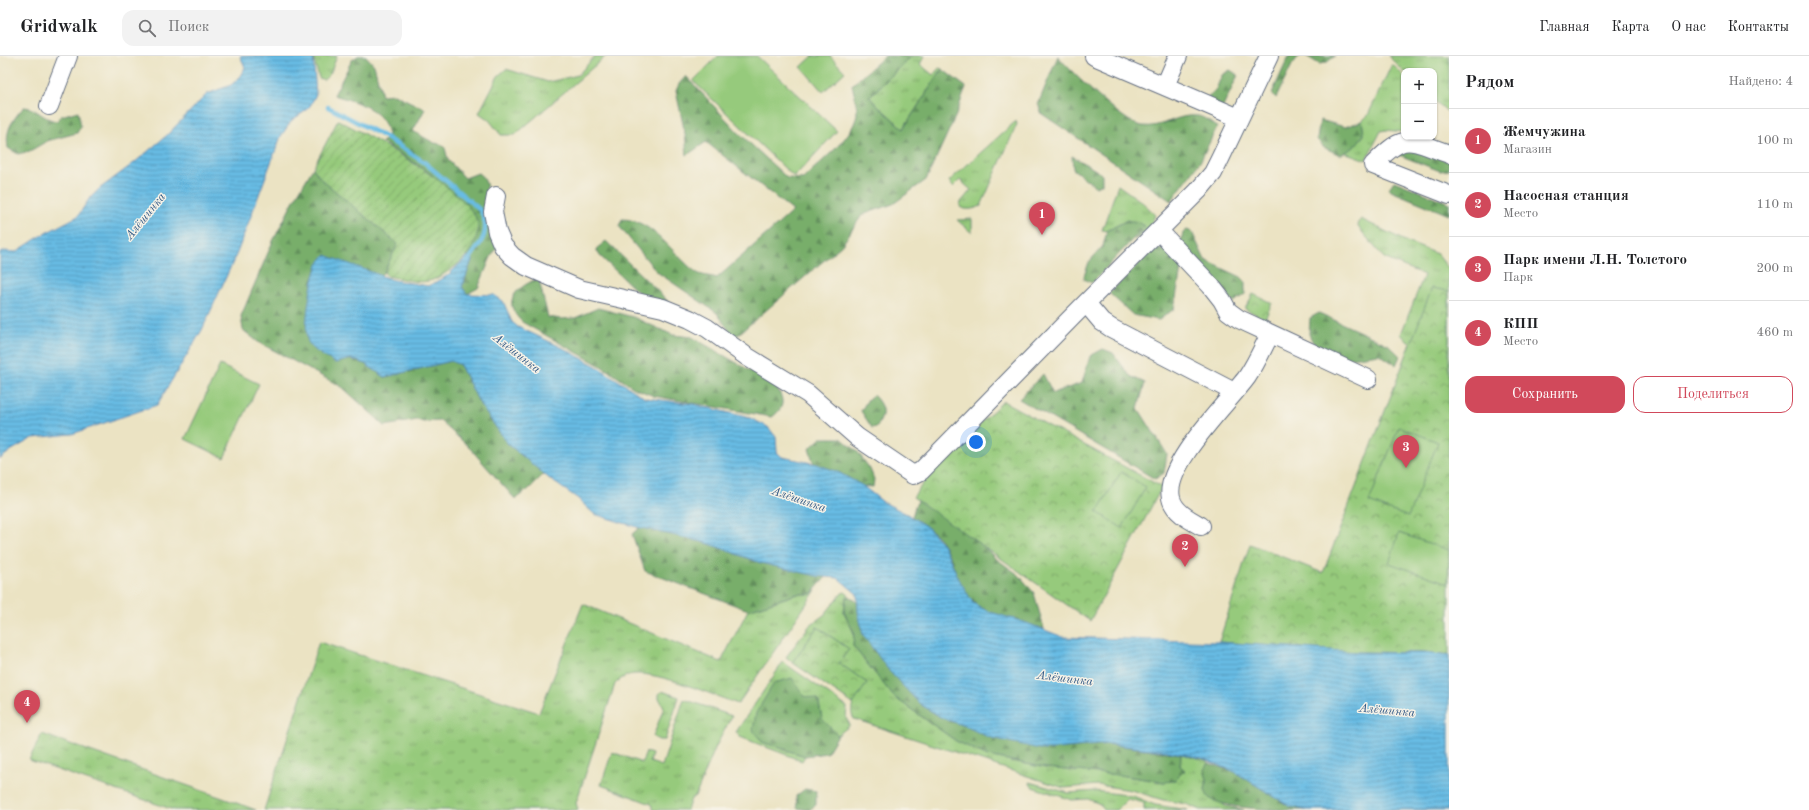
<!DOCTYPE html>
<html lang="ru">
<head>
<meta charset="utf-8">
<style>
  body { margin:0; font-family:"Old Standard TT",serif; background:#f2f2f2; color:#202124 }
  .controls { position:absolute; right:12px; top:12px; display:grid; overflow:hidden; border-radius:8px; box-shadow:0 1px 3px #0004 }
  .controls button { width:36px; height:36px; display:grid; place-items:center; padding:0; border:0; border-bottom:1px solid #e0e0e0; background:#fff; color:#202124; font:20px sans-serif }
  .you { position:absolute; left:976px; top:386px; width:14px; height:14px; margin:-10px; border:3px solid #fff; border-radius:50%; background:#1a73e8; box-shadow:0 0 0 6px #1a73e833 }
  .badge { display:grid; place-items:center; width:26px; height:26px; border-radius:50%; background:#d1495b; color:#fff; font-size:13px; font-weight:700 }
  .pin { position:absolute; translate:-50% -33px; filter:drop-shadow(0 1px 2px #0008) }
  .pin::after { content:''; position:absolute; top:21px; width:14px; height:12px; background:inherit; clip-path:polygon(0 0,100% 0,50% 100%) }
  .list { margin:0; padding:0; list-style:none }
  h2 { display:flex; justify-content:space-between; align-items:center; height:52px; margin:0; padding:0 16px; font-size:17px }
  h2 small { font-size:13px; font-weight:400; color:#757577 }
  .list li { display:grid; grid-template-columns:26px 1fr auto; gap:12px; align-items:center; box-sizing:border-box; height:64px; padding:0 16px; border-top:1px solid #e0e0e0 }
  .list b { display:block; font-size:15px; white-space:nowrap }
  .list p { margin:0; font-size:13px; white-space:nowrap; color:#757577 }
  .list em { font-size:13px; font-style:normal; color:#757577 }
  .actions { display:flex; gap:8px; padding:12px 16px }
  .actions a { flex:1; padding:9px 0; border:1px solid #d1495b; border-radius:12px; text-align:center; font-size:14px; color:#d1495b }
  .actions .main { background:#d1495b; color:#fff }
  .icon { flex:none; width:22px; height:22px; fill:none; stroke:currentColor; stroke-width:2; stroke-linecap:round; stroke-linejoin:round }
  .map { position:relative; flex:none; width:1449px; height:754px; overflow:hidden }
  header { display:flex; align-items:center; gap:24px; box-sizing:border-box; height:56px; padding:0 20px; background:#fff; border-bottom:1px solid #e0e0e0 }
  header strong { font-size:19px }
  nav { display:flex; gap:22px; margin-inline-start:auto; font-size:14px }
  .search { width:280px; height:36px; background:#f2f2f2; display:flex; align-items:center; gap:10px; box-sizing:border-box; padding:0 14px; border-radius:12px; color:#757577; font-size:15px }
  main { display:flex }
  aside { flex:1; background:#fff }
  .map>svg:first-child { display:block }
</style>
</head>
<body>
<header>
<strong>Gridwalk</strong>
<div class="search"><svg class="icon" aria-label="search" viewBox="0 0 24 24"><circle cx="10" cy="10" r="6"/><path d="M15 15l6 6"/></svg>Поиск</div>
<nav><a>Главная</a><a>Карта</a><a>О нас</a><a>Контакты</a></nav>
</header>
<main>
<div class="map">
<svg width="1449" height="754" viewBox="0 0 1449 754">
  <defs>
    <pattern id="grass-tufts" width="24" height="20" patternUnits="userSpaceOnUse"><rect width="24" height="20" fill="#96ca7b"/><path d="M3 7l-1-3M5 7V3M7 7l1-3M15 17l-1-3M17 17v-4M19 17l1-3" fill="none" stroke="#7aa468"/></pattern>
    <pattern id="forest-firs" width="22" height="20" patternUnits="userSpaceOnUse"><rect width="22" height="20" fill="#78ae6b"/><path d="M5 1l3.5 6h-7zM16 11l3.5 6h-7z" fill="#628e5b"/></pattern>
    <pattern id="park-crowns" width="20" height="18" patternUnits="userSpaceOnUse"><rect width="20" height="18" fill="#96ca7b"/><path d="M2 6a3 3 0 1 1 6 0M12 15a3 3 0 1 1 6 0" fill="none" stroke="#7aa468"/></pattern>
    <pattern id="garden-furrows" width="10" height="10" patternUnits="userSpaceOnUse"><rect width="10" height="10" fill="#96ca7b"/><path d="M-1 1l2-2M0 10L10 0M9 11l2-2" fill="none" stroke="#7aa468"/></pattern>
    <pattern id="water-rules" width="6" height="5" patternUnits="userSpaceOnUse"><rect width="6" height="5" fill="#68bce4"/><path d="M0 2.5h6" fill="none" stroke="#5599bc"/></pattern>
  </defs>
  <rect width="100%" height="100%" fill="#f7f3e8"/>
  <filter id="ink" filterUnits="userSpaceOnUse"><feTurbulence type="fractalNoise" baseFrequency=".025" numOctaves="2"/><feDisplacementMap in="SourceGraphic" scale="8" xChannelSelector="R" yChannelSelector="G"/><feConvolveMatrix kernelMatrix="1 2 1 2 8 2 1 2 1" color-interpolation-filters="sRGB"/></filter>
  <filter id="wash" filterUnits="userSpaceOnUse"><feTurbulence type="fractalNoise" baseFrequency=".012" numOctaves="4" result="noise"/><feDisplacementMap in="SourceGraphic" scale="16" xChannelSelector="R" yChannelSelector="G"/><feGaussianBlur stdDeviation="0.9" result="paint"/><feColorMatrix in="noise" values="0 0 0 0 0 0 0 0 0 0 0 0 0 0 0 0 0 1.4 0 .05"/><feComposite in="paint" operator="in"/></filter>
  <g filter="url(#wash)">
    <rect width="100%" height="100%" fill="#ebe3c3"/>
    <path fill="url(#grass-tufts)" stroke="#587c6c" d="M313,0H337L330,18L324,24L319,22Z
      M595,0H606L515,79H501L489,64L479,57L498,20L506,13L548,26L578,19Z
      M912,0H925L920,8L933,19L939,12L942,13L903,73L869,41Z
      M1388,0H1449V57L1434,44V15L1404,16Z
      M1392,8L1404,20L1403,76L1386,74L1381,75L1366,104L1344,96L1353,92L1364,79L1362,65L1368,59Z
      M1016,65L1017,68L981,150C975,153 966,155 960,151L961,146L971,134L960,124L953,131L949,125Z
      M1118,129L1142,146L1155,158C1153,169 1143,179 1134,184L1141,176L1127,164L1107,175L1102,174Z
      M972,163V177L957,164Z
      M1361,163L1407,186L1437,198L1449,213V286L1421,295L1407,285L1401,278L1424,219L1384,202L1363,177L1357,168Z
      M816,534L738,648C712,639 660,616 634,618C626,619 620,623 615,628L576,747L578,754H264L319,586L539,657L583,548L721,606L748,554L797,538H811Z
      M845,536L851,541H846L844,556L854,577L853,590L894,641L956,685L988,700L1046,712L1119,719L1164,726L1185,715L1180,710L1181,698L1206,704L1208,707L1204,714L1207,723L1205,734L1225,750L1244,754H1201L1186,748L1163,744L1131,734L1098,729L1064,732L854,663C846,651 860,637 867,627L839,607L849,593L817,571L793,607L786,601L810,569L824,559L842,537Z
      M783,606L847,651L846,662L850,669L838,679L822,663L818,643L762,686L805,700L802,705L740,681L736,676Z
      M662,635L679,641L665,684H659L653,681L664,651L659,642V638Z
      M684,643L732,660L716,690L696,739L691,743L687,754H653L651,748L601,729L612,696L642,707L646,696L652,698L650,706L662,710Z
      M42,678L231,745L256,754H174L29,704Z
      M1029,726L1069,737L1095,735L1133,740L1155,749L1188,754H1144V747L1128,743L1116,754H1104L1100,748L1088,743L1072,744L1032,731Z"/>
    <path fill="url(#forest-firs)" stroke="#4a6e64" d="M358,0H366L374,9L382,39L394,38L425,53L413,75L434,87L441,88L445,92L448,104L465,122L478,117C493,128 483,138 487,152C490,165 494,177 498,190L491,201L478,232L467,238L462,231L472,204L471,201H467L475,184L473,157L458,142L427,115L382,86L388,83C389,54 356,46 334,39L352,4Z
      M885,0H912L869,41L903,73L942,13L966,31L956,59L926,124L893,148L862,159L842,189L734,282L717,257L657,216L619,170L622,163C653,163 674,200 696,216C701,220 711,220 717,222L793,155L706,86L687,99L685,78L676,35L679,28L686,20L737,75L787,122L803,123C820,105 858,79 857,54C856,46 854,37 852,29Z
      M1058,0C1070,15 1124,68 1142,70C1162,73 1178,57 1198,60C1204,61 1212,67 1217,71L1200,106L1171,145L1042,58L1038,48Z
      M1289,0H1299L1292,9L1276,42L1272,37Z
      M1306,0H1335L1326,7L1319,8Z
      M1230,14L1238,19L1223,51L1206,44L1216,33L1222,19Z
      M24,51C36,51 44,64 57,65L61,60L78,55L81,70L77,77L47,85L30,95L18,98L8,92C5,74 12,64 24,51Z
      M1320,64L1345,71L1362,65L1364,79L1353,92L1340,99L1323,91L1317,83Z
      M1398,92L1449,101V114L1440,115L1394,97Z
      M1072,100L1099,116L1102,119V128L1096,131L1073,113Z
      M313,112L321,123L398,188L384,216L380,220L361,213L317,211L313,225L308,261L335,307L352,303L365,308L385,321L451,305L460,309L481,350L508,388L544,418L529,433L515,443L468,390L440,365L423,366L417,364L385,370L342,331L258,286L243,274L241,260L273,185L293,146Z
      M1394,125L1449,147V159L1391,135L1389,132Z
      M1127,164L1140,167L1145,170L1092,227L1083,223L1089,206L1103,190L1107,175Z
      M1187,174L1192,176L1205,204L1241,221L1245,225V238L1234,246L1219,233L1184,194L1181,184L1183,177Z
      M606,185L669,246L641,239L600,200L596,193Z
      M1157,190L1177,202L1180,207L1181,213L1174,253L1159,264L1133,259L1109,237Z
      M534,224H539L548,261L561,263L575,262L598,252L633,261L673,279L692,281L775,329C784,342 786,351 772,361L654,340L634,332L601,310L522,266C502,246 514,234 534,224Z
      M1319,257L1389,289L1400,300L1396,309L1379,298L1343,303L1314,289L1309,278L1310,262Z
      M1103,293L1113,297L1130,320L1145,327L1138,352L1167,398L1164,417L1155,423L1019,343L1043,318L1053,337L1082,327L1090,300Z
      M873,339C884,350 885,358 877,371L872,372L861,355L868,343Z
      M821,382H841L857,395L870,413L874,423L873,431L863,430L838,416L814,408L809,393Z
      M927,431L995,502L1019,519L1034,537L1044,573C1027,567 983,558 973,546C958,531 954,507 944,489C937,477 923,468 912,461L915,450Z
      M640,471L707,487L761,507L826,521L811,538H797L748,554L645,515L632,478Z
      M846,541H851L859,548L861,572L888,613L920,648L942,662L1044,694L1107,688L1181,698L1180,710L1185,714L1174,725L1164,726L1119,719L1046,712L988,700L956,685L894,641L853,590L854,577L844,556Z
      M792,622L804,640L818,643L822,663L838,679L827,697L805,700L762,686L753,674L756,657L774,627Z
      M1208,707L1235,716L1289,750L1306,754C1282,754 1227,754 1209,742C1207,740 1206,736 1205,734L1207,723L1204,714Z
      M805,733L816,735V749L809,754L797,752L796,740Z"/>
    <path fill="url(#park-crowns)" stroke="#587c6c" d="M1432,232L1449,235V600L1424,597L1357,596L1219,586L1250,488L1323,517Z
      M1253,238L1272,247L1265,263L1245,253Z
      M1003,345L1162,431L1090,565L913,441L932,415Z
      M817,571L849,593L839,607L867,627L853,648L793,607Z"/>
    <path fill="url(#garden-furrows)" stroke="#587c6c" d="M338,64C366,78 477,138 478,170C478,184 469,199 459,207C428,232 424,227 387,220L384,216L398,188L321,123L313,112Z"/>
    <path fill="#96ca7b" stroke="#587c6c" d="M718,0H757L837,75L794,121L693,25Z
      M813,0H830L845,16L823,36L801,11Z
      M220,309L259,328L224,402L185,383Z
      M1399,371L1438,386L1408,461L1369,446Z
      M1121,416L1146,431L1122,472L1097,456Z
      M1399,477L1449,494L1448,527L1389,507Z"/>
    <path fill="url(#water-rules)" stroke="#4276a1" d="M240,0H313L316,38L310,50L304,56L292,64L281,80L237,197L202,274L157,349L72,378L33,382L12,394L0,403V197L3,195L16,196L42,179L78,160L89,143L99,133L134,107L166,80L207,38L231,29L241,20L245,11Z
      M325,199L393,224L428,230L447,220L467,201H471L472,204L462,231L467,238L494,239L503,245L512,266L518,271L561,291L596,310L645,342L693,348L750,362L768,371L776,381L777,396L782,401L817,408L838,416L863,430L883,446L907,458L927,471L943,488L959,523L973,547L987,555L1024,566L1063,581L1219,586L1357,596L1424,597L1449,600V754H1306L1289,750L1235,716L1202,702L1167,695L1107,688L1044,694L988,681L965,670L942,662L920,648L890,616L863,579L858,556L857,538L838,522L817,520L761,507L707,487L633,470L594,458L577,442L551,424L508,388L481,350L460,309L451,305L385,321L365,308L352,303L335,307C326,301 310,294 307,283C304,268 311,226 317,212C318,207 322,203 325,199Z"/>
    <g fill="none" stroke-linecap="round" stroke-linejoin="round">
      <path stroke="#68bce4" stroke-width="4.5" d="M328,51L385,81L424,106L480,154C493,175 480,188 468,205"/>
    </g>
  </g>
  <g filter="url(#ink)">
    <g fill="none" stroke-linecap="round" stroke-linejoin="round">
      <defs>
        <path id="minor" d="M1094,0L1239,62
          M1165,30L1178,0
          M49,50L68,0
          M1449,98C1408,84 1406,75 1373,109L1449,139
          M496,140L493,156L497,176L503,190L512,200L526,210L579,233L663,252L690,263L707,272L746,300L808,338L857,381L913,419L921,415L1074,259L1198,135L1213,117L1220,103L1269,0
          M1159,175L1211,230L1222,244L1228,255L1239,263L1368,323
          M1086,247L1102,266L1111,272L1234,336
          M1201,470C1190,464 1174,456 1171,442C1163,409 1228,347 1247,321C1256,308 1263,292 1270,278"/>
      </defs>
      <use href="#minor" stroke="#646e81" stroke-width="20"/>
      <use href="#minor" stroke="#fff" stroke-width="18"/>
    </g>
  </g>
  <g text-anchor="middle" stroke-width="3" stroke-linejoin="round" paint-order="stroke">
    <g font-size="12" font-style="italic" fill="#325986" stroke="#f7f3e8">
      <text transform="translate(145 160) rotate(-51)" y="4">Алёшинка</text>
      <text transform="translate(517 297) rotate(38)" y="4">Алёшинка</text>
      <text transform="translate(799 443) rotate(19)" y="4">Алёшинка</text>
      <text transform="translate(1065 622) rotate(7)" y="4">Алёшинка</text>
      <text transform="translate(1387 654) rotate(5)" y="4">Алёшинка</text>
    </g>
  </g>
</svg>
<div class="controls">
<button>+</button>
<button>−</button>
</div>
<div class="you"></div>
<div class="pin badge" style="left:1042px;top:179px">1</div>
<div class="pin badge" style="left:1185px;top:511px">2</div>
<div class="pin badge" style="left:1406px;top:412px">3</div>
<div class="pin badge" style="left:27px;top:667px">4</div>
</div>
<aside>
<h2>Рядом<small>Найдено: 4</small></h2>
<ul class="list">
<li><span class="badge">1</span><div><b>Жемчужина</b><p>Магазин</p></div><em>100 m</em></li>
<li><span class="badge">2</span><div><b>Насосная станция</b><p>Место</p></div><em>110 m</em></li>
<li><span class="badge">3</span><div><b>Парк имени Л.Н. Толстого</b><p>Парк</p></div><em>200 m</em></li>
<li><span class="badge">4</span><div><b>КПП</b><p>Место</p></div><em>460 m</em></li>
</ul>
<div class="actions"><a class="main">Сохранить</a><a>Поделиться</a></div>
</aside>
</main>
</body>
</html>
